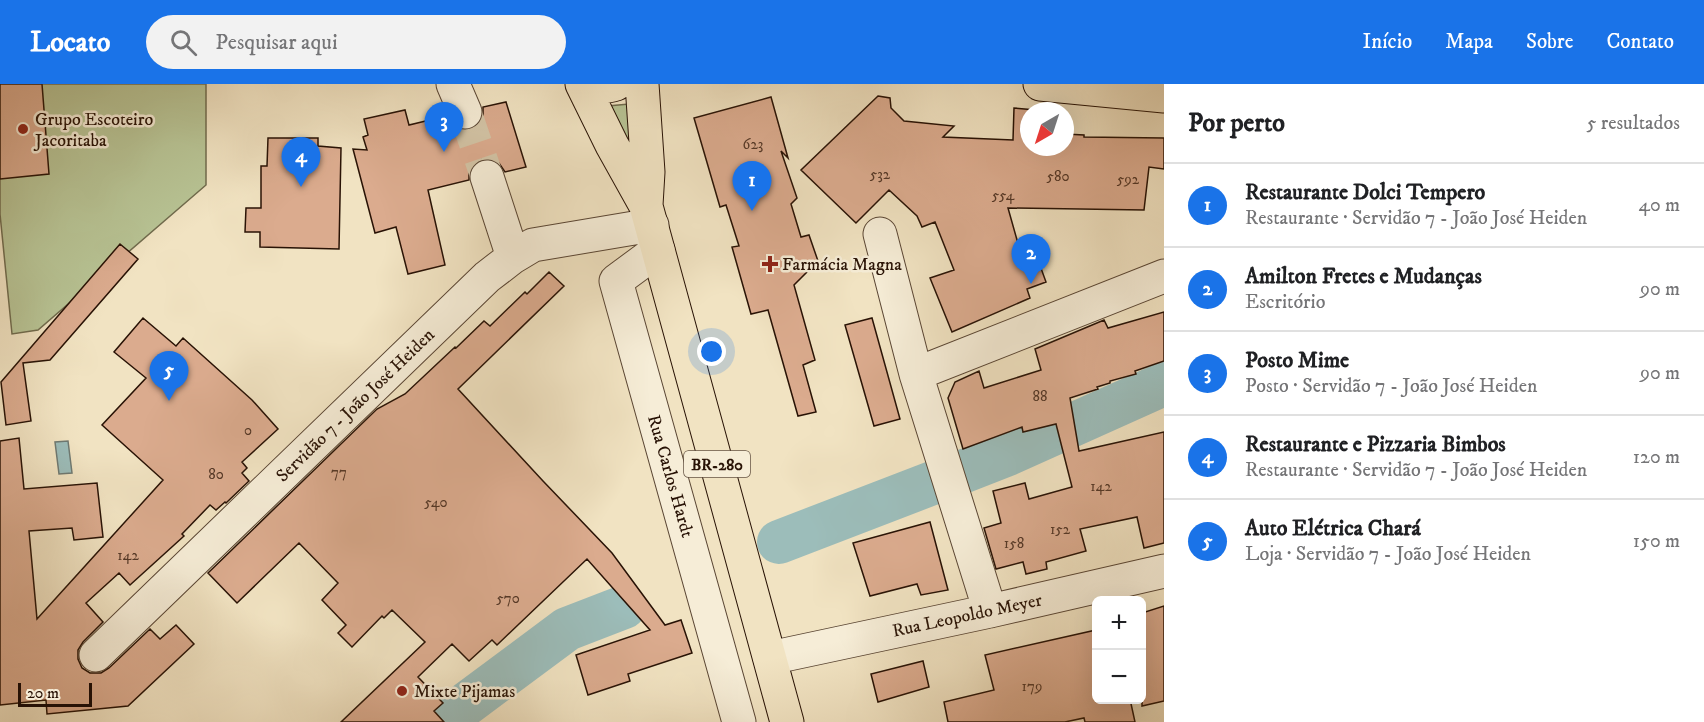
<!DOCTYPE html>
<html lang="pt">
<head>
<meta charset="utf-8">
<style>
  body { margin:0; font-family:"IM FELL DW Pica",serif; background:#f2f2f2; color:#202124 }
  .controls { position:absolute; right:18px; bottom:18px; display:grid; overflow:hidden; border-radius:9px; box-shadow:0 6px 24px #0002 }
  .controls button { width:54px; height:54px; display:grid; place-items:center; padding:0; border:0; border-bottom:2px solid #e0e0e0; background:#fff; color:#202124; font:30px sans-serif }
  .compass { position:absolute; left:1020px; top:18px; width:54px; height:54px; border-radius:50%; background:#fff; box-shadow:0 6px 24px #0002; rotate:219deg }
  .scale { position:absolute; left:18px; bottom:15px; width:74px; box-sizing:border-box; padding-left:6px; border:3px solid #281205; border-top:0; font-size:16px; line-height:21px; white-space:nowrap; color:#281205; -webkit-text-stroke:4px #f6edd7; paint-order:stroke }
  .you { position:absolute; left:712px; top:268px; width:21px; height:21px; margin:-15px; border:4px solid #fff; border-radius:50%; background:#1a73e8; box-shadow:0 0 0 9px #1a73e833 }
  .badge { display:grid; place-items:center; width:39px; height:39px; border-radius:50%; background:#1a73e8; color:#fff; font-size:20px; font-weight:700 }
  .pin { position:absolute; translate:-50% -50px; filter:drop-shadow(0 2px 3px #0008) }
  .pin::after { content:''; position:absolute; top:32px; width:21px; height:18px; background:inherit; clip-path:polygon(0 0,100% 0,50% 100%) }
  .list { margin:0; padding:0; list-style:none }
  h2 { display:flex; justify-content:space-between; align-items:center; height:78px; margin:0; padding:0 24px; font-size:26px }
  h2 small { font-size:20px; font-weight:400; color:#757577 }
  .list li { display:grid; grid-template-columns:39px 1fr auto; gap:18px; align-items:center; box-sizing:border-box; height:84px; padding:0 24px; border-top:2px solid #e0e0e0 }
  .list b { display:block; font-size:22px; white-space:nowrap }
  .list p { margin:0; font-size:20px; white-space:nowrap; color:#757577 }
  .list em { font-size:20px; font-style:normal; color:#757577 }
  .icon { flex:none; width:33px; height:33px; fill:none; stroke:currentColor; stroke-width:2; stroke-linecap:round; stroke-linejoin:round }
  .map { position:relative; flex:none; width:1164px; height:638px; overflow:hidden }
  header { display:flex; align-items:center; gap:36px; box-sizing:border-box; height:84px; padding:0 30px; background:#1a73e8; color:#fff }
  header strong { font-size:28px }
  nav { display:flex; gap:33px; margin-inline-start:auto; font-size:21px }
  .search { width:420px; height:54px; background:#f2f2f2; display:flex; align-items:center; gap:15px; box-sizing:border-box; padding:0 21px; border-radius:33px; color:#757577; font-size:22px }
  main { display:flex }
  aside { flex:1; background:#fff }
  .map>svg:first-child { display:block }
</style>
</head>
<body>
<header>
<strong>Locato</strong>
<div class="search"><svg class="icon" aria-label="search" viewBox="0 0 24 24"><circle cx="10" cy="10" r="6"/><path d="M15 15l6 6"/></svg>Pesquisar aqui</div>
<nav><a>Início</a><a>Mapa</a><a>Sobre</a><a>Contato</a></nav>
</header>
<main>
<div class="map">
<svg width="1164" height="638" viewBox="0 0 1164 638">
  <rect width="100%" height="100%" fill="#f1e3c2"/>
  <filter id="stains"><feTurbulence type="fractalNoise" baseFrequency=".00333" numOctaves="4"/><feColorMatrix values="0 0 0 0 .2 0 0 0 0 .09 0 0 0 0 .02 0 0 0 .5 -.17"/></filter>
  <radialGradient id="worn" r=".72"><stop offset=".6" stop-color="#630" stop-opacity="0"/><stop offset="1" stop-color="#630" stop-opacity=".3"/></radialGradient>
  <path fill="#b8c495" stroke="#706b4d" stroke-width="1.5" d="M0,0H206V101L38,246L12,250L0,130Z
    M629,20L632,64L608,22Z"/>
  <path fill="#9cbdba" stroke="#6e7972" stroke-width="1.5" d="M68,357L72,389L59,390L55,358Z"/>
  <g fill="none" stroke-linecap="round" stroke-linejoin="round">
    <path stroke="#9cbdba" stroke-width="44" d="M962,388L1008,370L1164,300
      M779,458L935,398
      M442,638L567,545L624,523"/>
  </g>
  <path fill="#dbab8e" stroke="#281205" stroke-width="1.5" d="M0,0H42L49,90L0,95Z
    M878,12L890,14L891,24L904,37L954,42L943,53L1013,56L1014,24L1036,26L1029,27V63H1065V50L1084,51V53L1164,54V85L1149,83L1144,126L1008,124L1021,170L1034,165L1046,198L1027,205L1030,214L952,248L930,194L954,186L935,138L922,143L917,132L889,106L856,139L801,86Z
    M771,13L788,74L781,67L797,114L791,120L801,153L809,151L818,177L794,201L815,276L803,281L816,328L798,332L768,226L751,230L732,163L739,162L726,121L720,123L694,34Z
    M506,18L526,83L505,88L499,79L491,75H482L473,81L469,89V96L428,106L445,181L408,190L396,143L375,149L353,65L367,66L363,53L368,51L364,35L405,26L409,41L446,32L453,43L463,47L473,45L480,40L483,31V23Z
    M268,54H318V62L341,64L339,165L260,163V148H245L246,124H261V82H267Z
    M120,160L138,175L50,276L23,279L31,337L6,341L1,298Z
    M549,188L564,202L458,305L543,397L612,469L665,541L681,536L692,569L628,590L630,597L588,611L576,571L650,546L587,475L497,561L492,556L469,577L452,560L418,593L443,619L434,627L444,638H341L425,558L392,526L384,534L382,532L352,563L338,549L346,541L322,516L338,499L299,459L237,519L208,489L377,325L405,310L455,263L456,264L484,237L490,242L525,208L527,210Z
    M1164,228V277L1135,287L1136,290L1110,297V299L1097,303L1098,305L1070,314L1079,367L1164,348V459L1144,464L1137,433L1080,445L1086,467L1046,478L1047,485L1026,490L1023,478L996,485L984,444L1001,439L993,407L1025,399L1029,415L1072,403L1056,340L1023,348L1022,343L963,365L948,314L955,298L979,287L984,304L1041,286L1035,265L1104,236L1108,244Z
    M143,234L176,262L183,254L252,316L278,345L242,378L247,384L242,389L249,397L226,419L225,418L216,426L210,421L182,450L184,452L130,501L119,489L86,519L103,538L83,558L78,566V575L82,584L90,589H101L109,584L150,545L160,555L176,541L194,560L128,622L47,630L46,616L0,621V357L19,354L24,405L97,399L103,453L74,456L72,444L29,447L37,535L163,396L102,341L146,294L114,268Z
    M872,234L900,335L874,342L845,241Z
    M930,438L948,506L921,511L917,500L870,512L853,459Z
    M1164,522V617L1142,622V529Z
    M1096,546V615H1130L1135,638H1085L1084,634L1065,638H948L944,618L994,606L985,571Z
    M923,577L929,603L878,618L871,590Z"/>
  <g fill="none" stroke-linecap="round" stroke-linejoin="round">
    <path stroke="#d3c4a6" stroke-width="33" stroke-dasharray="33 16" stroke-linecap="butt" d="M465,28L487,93"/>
    <defs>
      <path id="minor" d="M453,0L465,28
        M487,93L513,173
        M880,150L916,290L990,527
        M658,166L616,197L739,638
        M916,290L1164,192
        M96,571L487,193L513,173L533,161L652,141
        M770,574L990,527L1164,487"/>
      <path id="major" d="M1040,0L1164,12"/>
      <path id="highway" d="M582,0L612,61L646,122L787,638
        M589,0C598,4 607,3 616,0
        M642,0L648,88L646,121"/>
    </defs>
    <use href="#minor" stroke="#5a4634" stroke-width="35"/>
    <use href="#major" stroke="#281205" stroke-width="35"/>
    <use href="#highway" stroke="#281205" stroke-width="35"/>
    <use href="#minor" stroke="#f6edd7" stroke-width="33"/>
    <use href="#major" stroke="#f1e3c2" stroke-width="33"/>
    <use href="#highway" stroke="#f1e3c2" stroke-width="33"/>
  </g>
  <g fill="#8f2418" stroke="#f6edd7" stroke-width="2">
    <circle cx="23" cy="45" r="6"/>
    <path d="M767 171h6v6h6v6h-6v6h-6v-6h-6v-6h6z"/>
    <circle cx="402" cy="607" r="6"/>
  </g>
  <g text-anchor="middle" stroke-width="5" stroke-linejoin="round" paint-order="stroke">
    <g font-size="15" fill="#553827">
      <text x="753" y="65">623</text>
      <text x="880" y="95">532</text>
      <text x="1058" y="97">580</text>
      <text x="1128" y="100">592</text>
      <text x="1003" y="116">554</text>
      <text x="1040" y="317">88</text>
      <text x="248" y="351">0</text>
      <text x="339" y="393">77</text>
      <text x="216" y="395">80</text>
      <text x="1101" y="407">142</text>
      <text x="436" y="423">540</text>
      <text x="1060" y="450">152</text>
      <text x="1014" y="464">158</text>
      <text x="128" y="476">142</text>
      <text x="508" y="519">570</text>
      <text x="1032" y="607">179</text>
    </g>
    <rect fill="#f6edd7" stroke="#665444" stroke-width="1.5" x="684" y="367" width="66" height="26" rx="4.5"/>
    <g font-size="16" font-weight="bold" fill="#281205">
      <text x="717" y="386">BR-280</text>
    </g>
    <g font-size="18" fill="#281205" stroke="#f6edd7" text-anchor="start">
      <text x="35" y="41">Grupo Escoteiro<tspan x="35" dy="21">Jacoritaba</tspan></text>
      <text x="782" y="186">Farmácia Magna</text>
      <text x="414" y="613">Mixte Pijamas</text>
    </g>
    <g font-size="18" fill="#281205" stroke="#f6edd7">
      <text transform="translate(355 321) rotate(-44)" y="6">Servidão 7 - João José Heiden</text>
      <text transform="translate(671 392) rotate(74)" y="6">Rua Carlos Hardt</text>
      <text transform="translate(967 531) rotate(-12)" y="6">Rua Leopoldo Meyer</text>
    </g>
  </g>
  <rect width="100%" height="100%" filter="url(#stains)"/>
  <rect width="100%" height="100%" fill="url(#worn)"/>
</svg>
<div class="controls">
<button>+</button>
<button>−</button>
</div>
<svg class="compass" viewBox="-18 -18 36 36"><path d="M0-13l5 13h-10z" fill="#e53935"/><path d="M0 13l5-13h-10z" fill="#757577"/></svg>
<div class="scale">20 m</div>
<div class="you"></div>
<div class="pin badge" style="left:752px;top:127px">1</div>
<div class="pin badge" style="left:1031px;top:200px">2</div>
<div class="pin badge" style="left:444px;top:68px">3</div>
<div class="pin badge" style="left:301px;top:103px">4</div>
<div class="pin badge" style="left:169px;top:317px">5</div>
</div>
<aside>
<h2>Por perto<small>5 resultados</small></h2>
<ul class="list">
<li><span class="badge">1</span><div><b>Restaurante Dolci Tempero</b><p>Restaurante · Servidão 7 - João José Heiden</p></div><em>40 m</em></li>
<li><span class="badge">2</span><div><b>Amilton Fretes e Mudanças</b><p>Escritório</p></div><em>90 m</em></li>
<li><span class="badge">3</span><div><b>Posto Mime</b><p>Posto · Servidão 7 - João José Heiden</p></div><em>90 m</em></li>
<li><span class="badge">4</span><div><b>Restaurante e Pizzaria Bimbos</b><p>Restaurante · Servidão 7 - João José Heiden</p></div><em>120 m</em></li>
<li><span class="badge">5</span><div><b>Auto Elétrica Chará</b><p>Loja · Servidão 7 - João José Heiden</p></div><em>150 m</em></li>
</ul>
</aside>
</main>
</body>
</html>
